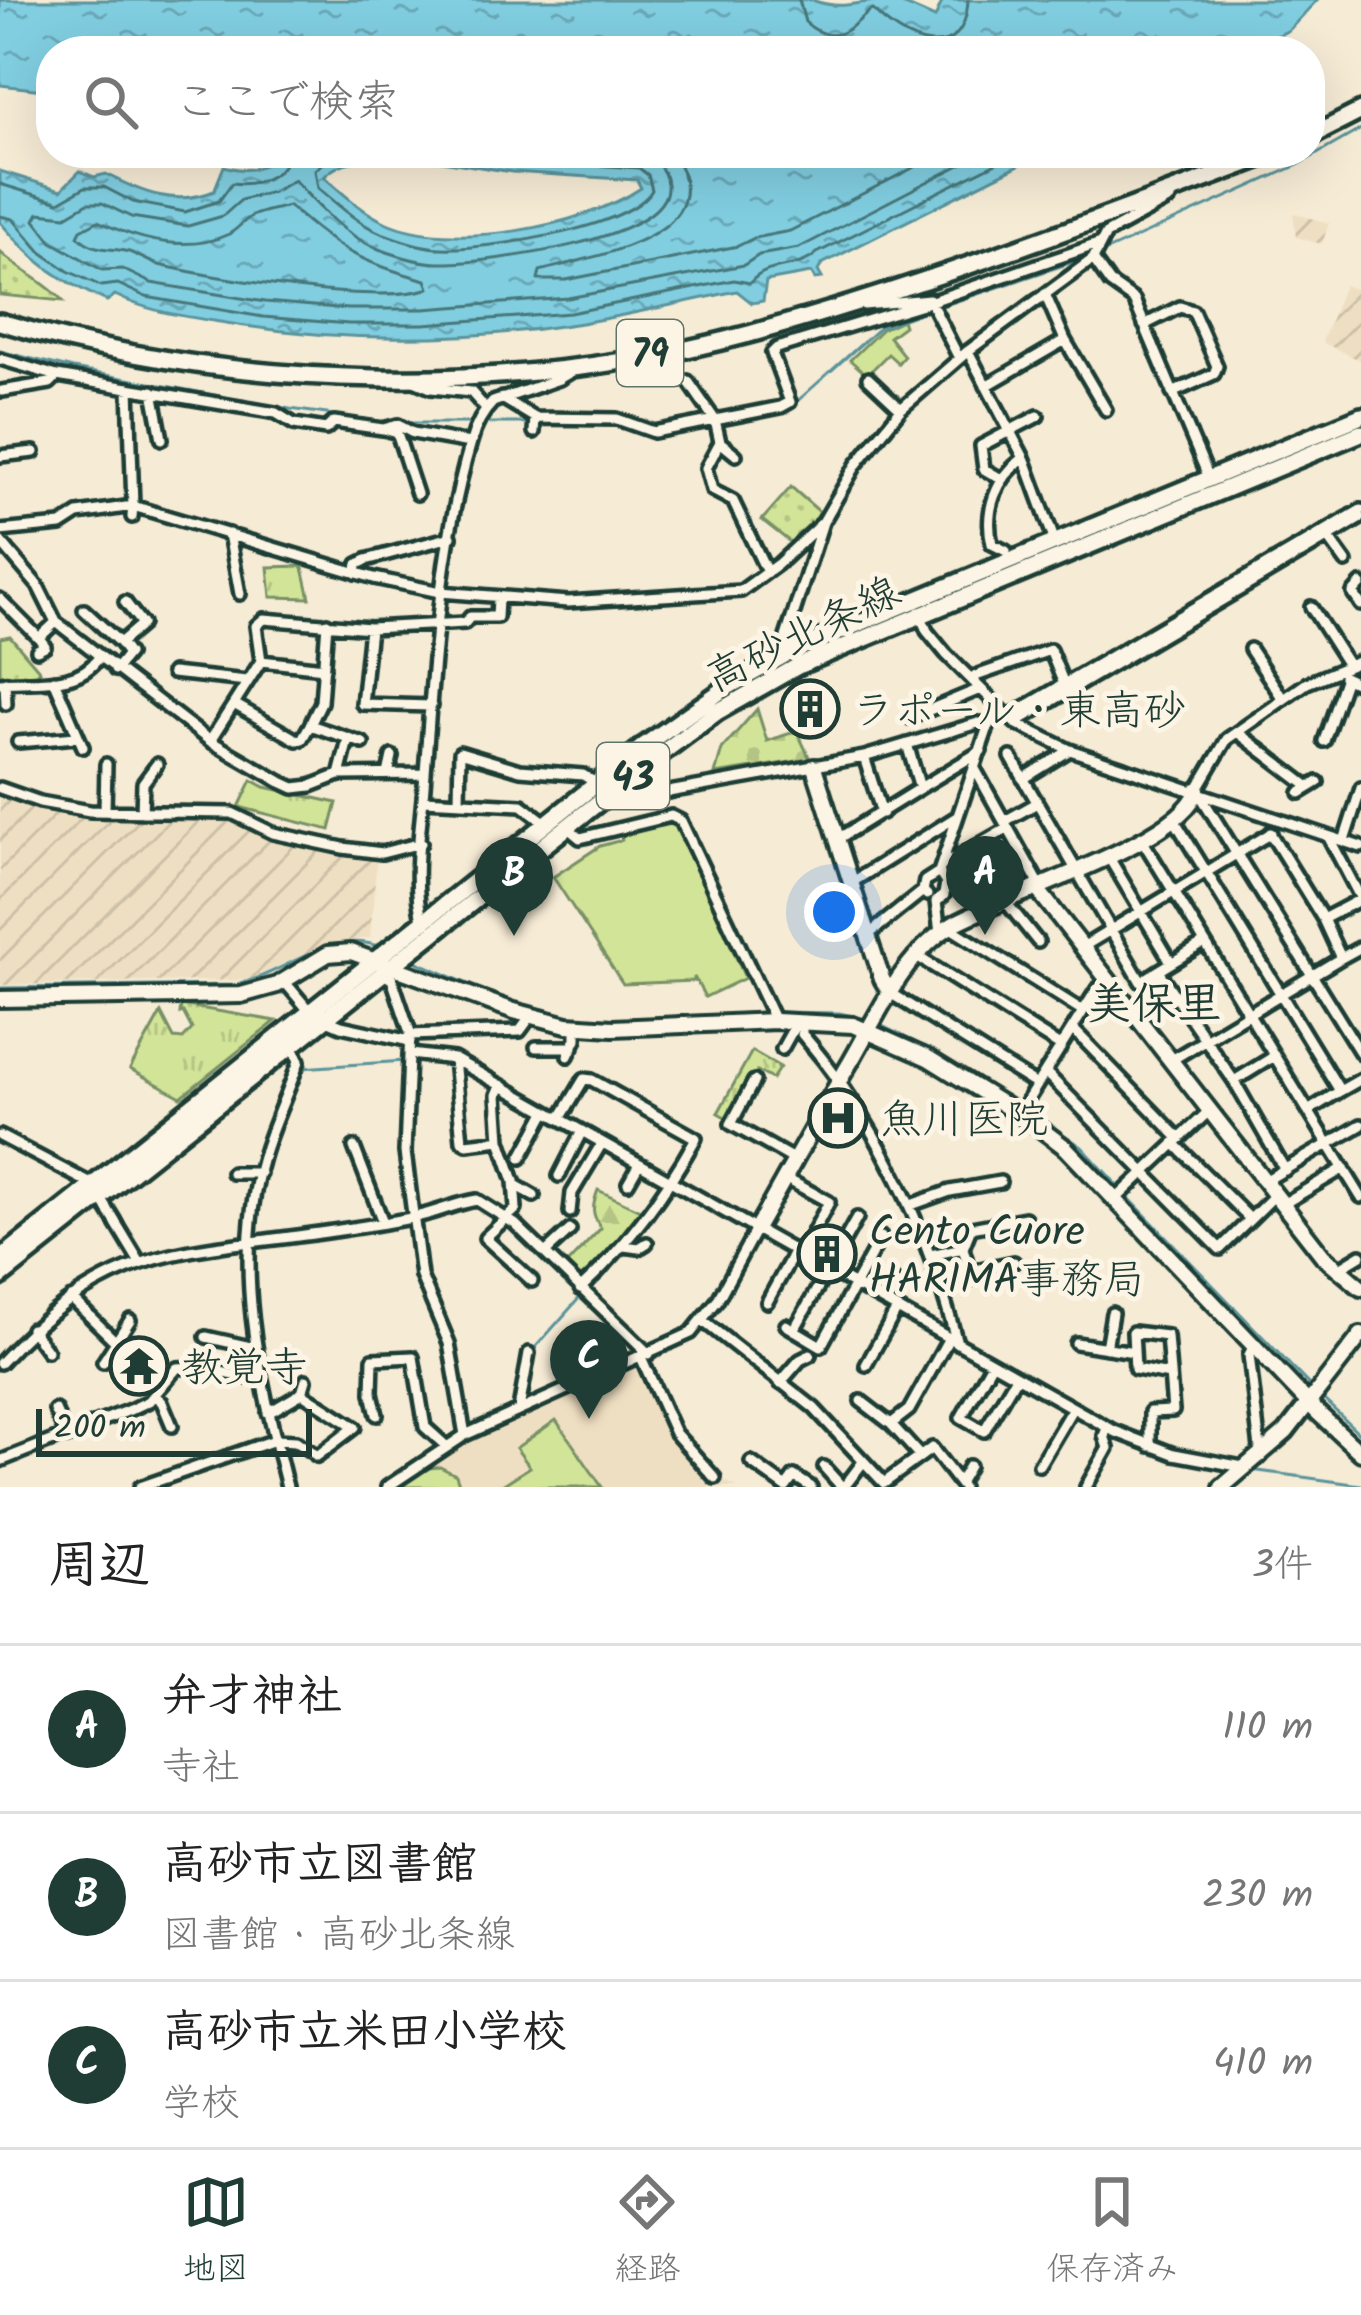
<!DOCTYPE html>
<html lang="ja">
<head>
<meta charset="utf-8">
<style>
  body { margin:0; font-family:Kalam,"Klee One",sans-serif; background:#f2f2f2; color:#222 }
  .scale { position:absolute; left:36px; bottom:30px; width:276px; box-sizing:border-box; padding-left:12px; border:6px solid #1f3d34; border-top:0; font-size:33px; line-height:42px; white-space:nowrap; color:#1f3d34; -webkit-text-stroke:9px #fcf5e5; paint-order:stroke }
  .you { position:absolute; left:834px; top:912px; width:42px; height:42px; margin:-30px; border:9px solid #fff; border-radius:50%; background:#1a73e8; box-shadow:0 0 0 18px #1a73e833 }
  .badge { display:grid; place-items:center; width:78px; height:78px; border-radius:50%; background:#1f3d34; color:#fff; font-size:39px; font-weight:700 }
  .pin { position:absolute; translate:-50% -99px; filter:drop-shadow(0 3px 6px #0008) }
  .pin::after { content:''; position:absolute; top:63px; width:42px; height:36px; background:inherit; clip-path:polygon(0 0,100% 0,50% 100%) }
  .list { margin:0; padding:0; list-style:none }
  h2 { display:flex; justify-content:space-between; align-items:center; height:156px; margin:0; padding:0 48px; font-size:51px }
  h2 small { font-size:39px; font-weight:400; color:#767676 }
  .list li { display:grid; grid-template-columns:78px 1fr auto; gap:36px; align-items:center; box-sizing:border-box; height:168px; padding:0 48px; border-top:3px solid #e0e0e0 }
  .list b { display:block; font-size:45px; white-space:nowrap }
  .list p { margin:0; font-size:39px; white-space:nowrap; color:#767676 }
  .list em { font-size:39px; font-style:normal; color:#767676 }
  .icon { flex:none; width:66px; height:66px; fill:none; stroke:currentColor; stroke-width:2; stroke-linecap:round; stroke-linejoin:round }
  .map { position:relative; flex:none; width:1361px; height:1487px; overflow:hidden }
  .search { position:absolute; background:#fff; box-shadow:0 12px 48px #0002; left:36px; right:36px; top:36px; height:132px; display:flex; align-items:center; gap:30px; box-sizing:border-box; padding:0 42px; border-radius:48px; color:#767676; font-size:45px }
  .sheet { height:660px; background:#fff }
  nav { display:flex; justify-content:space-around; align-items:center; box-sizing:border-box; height:168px; border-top:3px solid #e0e0e0; background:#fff; font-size:33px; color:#767676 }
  nav a { display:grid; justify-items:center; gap:6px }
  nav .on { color:#1f3d34 }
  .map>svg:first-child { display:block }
</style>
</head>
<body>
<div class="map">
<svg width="1361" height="1487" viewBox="0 0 1361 1487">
  <defs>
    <pattern id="industrial-furrows" width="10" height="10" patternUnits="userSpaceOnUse" patternTransform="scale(3)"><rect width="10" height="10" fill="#efdfc2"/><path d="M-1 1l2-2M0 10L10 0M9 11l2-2" fill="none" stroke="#ccc0a7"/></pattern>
    <pattern id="grass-tufts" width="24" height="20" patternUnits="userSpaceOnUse" patternTransform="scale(3)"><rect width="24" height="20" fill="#d2e498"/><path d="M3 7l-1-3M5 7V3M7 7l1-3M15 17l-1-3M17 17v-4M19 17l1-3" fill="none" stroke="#b4c484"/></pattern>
    <pattern id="forest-firs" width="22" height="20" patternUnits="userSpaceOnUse" patternTransform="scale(3)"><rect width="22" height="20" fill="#d2e498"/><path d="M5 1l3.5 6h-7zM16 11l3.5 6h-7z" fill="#b4c484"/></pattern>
    <pattern id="cemetery-stones" width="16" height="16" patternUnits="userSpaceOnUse" patternTransform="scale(3)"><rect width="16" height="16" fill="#d2e498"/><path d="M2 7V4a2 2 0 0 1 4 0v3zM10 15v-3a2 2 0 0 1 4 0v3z" fill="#b4c484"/></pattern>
    <pattern id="park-dots" width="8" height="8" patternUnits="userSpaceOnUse" patternTransform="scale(3)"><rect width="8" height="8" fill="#d2e498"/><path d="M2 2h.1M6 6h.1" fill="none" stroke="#b4c484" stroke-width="1.8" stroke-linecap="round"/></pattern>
    <pattern id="water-ripples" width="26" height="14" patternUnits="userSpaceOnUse" patternTransform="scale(3)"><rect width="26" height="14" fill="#81cee1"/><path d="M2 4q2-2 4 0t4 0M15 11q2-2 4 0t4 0" fill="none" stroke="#69a8b7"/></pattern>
  </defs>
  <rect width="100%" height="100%" fill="#f6ebd5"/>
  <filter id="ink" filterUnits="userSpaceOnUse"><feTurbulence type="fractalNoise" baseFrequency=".00833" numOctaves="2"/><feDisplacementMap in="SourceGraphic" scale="24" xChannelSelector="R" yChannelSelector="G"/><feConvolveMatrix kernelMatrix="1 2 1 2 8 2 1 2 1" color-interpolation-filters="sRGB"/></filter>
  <g filter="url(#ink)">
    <path fill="#efdfc2" d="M636,1364L641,1366L675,1436L713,1482L719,1478L737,1487H395L524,1411Z"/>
    <path fill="url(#industrial-furrows)" d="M1293,213L1329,223L1322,244L1296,237Z
      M1344,285L1361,291V361L1322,342Z
      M0,793L20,804L81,816L231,818L303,848L377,858L370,938L325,944L253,980L0,985Z"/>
    <path fill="url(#grass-tufts)" stroke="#789066" stroke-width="3" d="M902,320L904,326L889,337L904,356L898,363L888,354L867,375L850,360L882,329Z
      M301,559L310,598L271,597L268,567L301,566Z
      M10,636L40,671L37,674L0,677V638Z
      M252,780L265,787L337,803L330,830L239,807Z
      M181,1005L276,1021L181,1097L130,1069L161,1013L174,1038L183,1039L192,1029L183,1012L180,1013Z
      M752,1051L780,1067L772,1079L757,1071L729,1119L718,1113Z"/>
    <path fill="url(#forest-firs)" stroke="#789066" stroke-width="3" d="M598,1190L644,1212L616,1253L583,1281L567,1264L601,1228C591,1214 592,1206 598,1190Z"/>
    <path fill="url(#cemetery-stones)" stroke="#789066" stroke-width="3" d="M757,709L767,741L797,731L810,759L715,774L722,749Z"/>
    <path fill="url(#park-dots)" stroke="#789066" stroke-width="3" d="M0,252C20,271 45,281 63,301L0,295Z
      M791,487L822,514L795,546L762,520Z"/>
    <path fill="#d2e498" stroke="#789066" stroke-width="3" d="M669,821L679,827L745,978L705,997L694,977V981L623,984L553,877L600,846L622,840L621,833Z
      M556,1420L602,1487H499L530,1467L516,1448Z
      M440,1467L456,1475L460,1487H397L428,1468Z"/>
    <path fill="url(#water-ripples)" stroke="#5a949c" stroke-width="3" fill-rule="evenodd" d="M0,0H812C844,12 858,0 889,0C904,3 920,12 935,18L943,0H1317L1289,30L1247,51H51V91L0,85Z
      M276,153H1043L822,264L818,271L822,278L815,279L811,273L766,281L763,301L752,303L737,291C683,302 629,315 575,324C461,342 334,342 220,322C183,316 149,312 115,295L107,301C58,280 35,263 0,222V171L61,190L80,171L94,177L106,174C140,192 176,207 214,191L224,166C247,173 260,170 279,155ZM429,159L512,172L637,180L641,188C583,227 450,252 385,222C362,212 343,193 324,177C347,151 396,162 429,159Z"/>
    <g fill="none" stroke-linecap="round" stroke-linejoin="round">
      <path stroke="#467779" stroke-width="3" d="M799,0L805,22C835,49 850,28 872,9C901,41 964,70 968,0
        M334,153L315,170L318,188C339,205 361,227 387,235C403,241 424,248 441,248C485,250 630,229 652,190L648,175L639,168L514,160L477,153
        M637,153C653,157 665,167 667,184C673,241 484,263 443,263C423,264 398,256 379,249C344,236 317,205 294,180L273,192L241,200L223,216L188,226L131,217L102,203H88L66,216L39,213L35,220L52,242L102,270L122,269L151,283L265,302L349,309H424L568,298L744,265L759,255L799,248L983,153
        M673,153C727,237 592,256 540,271L538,280H566L738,246L754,238L790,231L942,153
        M0,184L59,202L85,187H104L133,202L185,212L219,201L232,183C254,186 284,178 288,153
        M289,206C339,250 361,263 426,280L429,288C381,306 217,278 163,266C151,264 141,256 129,252C109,247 94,252 78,236L81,230L98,221C138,240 186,254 229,234C238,229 243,221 252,216C262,211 279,209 289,206Z
        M0,216L13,219L41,252L68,271L101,286L118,284L146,297L263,317L349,324H424L570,313L734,280L750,283C767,261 798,272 817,253L1016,153"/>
      <path stroke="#5a949c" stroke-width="3" d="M1102,253L1298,165L1361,129
        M939,307L1082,259
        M0,351L73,369L290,409L393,423
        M793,405L879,328L930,309
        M403,423H531
        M613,423L649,435
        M541,424L573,423
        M408,958C460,980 513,1006 568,1016C631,1027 703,1015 766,1012
        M0,988L237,985C286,973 333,926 383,948
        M776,1012L839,1013L867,1019
        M876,1023L913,1041L1019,1104
        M432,1061L449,1065
        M301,1068L405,1061
        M460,1069L491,1088
        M503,1094L516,1101
        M1027,1109L1082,1147L1120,1188
        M533,1110L538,1114
        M550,1120L574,1134
        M603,1150L632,1166
        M640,1171L663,1184
        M671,1189L746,1231
        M1126,1195L1311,1387
        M635,1237L651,1217
        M758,1238L774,1246
        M796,1259L821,1273
        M603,1273L624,1251
        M830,1278L847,1287
        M875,1303L889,1311
        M898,1316L943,1341
        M951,1346L984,1364
        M534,1349L582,1295
        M993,1369L1011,1379
        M1019,1383L1063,1409
        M1322,1398L1361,1435
        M1075,1416L1104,1430
        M1118,1437L1171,1457
        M1186,1461L1229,1469
        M1251,1470L1361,1485"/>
      <defs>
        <path id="street" d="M1093,259L1110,283L1134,300L1209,478
          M1045,294L1065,340L1106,410
          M864,305L929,299L959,358
          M1144,325L1180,307L1193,311L1217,366L1214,374L1172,393
          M968,351L1025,460L1055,542
          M0,359L57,376L276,413L294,424L326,429L334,422L383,429L398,425L413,433L470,443
          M868,378L901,409
          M412,380L431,388L471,392L486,409
          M688,381L715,420L720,442L736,455
          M986,386L1065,340
          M129,388L133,506L374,578L440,592L568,602L741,591L778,564L823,522
          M2,391L50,383L57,376
          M153,391L162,439
          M502,398L535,418L534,432
          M535,418L617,419L654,432L781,407L790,402L772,353L777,348L929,302L1098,244
          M384,429L397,433L417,494
          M720,442L706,468L712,490L733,501L767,572
          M0,456L34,452
          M1001,479L984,469L981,446L1038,416
          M0,531L61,525L78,514L133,506L132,517
          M229,534L240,594
          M1328,537L1346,562
          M0,541L38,586L56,622L210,741L281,782L294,788L311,786L339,775L425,774
          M1006,551L992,544C984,510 996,478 1024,458
          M356,573L358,564L366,560L451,537
          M1361,584L1353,593L1361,605
          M0,599L39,638L56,622
          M1311,607L1348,665
          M84,610L120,643
          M919,612L927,631L946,654L1015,723L1070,750L1361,847
          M327,623L321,702L310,725L363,743
          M370,628L362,704L431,706
          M1250,649L1283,699
          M37,650L45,646L39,638
          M793,656L786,637L823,522L856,465L901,409L968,351L1093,259L1106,234L1170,199
          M261,661L324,668
          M1361,661L1307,683L1227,739L1197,790L1361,1054
          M115,670L128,654L120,643L142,624L125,602
          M172,673L247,681
          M1344,677L1361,685
          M970,678L1050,650L1064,684
          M54,680L83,747
          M5,682L6,704
          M0,683C33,680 79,688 99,657
          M234,704L297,740L302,739L310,725
          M1008,717L1361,510
          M910,718L980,689
          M1015,723L1361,518
          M1237,732L1309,787
          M210,741L261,661L256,626L264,619L370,628L465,623L470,617H497L498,599
          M1324,741L1345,680
          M18,742L76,737
          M864,757L882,813
          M1011,757L1141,982L1158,971
          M975,769L1037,880L1038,890
          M388,774L392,756
          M339,775L348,740
          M1023,779L1070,750
          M0,788L40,802L90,811L232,813L273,833L343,848L382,853L421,843
          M920,788L981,751
          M614,792L635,798L864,757L978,723L989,724
          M1300,793L1318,782
          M423,800L522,805L546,823
          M459,801L460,752L520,770L583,775L599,785
          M105,811L106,764
          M142,812L143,783L157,764
          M1005,821L1037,803
          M1175,821L1340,1091L1361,1079
          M568,828L580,838L671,816L681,821L775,1021
          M1141,838L1361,1197
          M836,840L920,788L907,744
          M1344,841L1361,788
          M1108,856L1171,962
          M942,866L1008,828
          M851,883L958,816
          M927,895L923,891L925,881L939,872
          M1005,901L1038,942
          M1323,919L1361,899L1328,836
          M423,923C411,881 421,829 424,786C433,672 438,552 471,442C475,427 482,413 493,402L559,379L574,370
          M949,927L1083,1011
          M940,933L936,902L944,895L946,883L939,872L989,724L1001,710
          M868,935L923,891
          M1204,943L1158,971L1234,1081L1273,1057
          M1081,948L1271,833
          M915,955L1060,1046
          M1341,958L1361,947
          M384,975L392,979L410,1032L405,1152L421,1276L449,1343L465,1435
          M284,981L311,1013L341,1026L410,1041
          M890,993L1037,1085
          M802,1022V1034C879,1123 927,1229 957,1343
          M1073,1029L1178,1137
          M410,1035L520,1031L531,1016
          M536,1047H573
          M782,1049L797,1022
          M410,1054L454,1059L1114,1431L1174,1454L1243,1467
          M568,1056L576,1039V1026
          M454,1059L462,1141L467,1144L500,1140L497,1095L501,1085
          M1170,1061L1341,958L1323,919L1270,833
          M1046,1073L1220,1249L1275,1195
          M754,1081L731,1124L795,1160
          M1234,1081L1285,1170
          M1308,1111L1340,1091
          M1019,1114L1097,989L1107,983
          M560,1119L584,1079L592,1080L696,1138C664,1195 628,1245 580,1289
          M0,1136L93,1185L139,1261
          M500,1140L514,1181L516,1209L485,1238L532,1281
          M1174,1143L1250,1219
          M354,1147L383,1222
          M521,1158L546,1112
          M232,1173H260
          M559,1176L582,1131
          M785,1178L829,1202L801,1255
          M1265,1181L1361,1125
          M628,1183L639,1164
          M515,1185L534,1196
          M1117,1198L1210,1110
          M1283,1204L1344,1168
          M911,1205L950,1191L1000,1182
          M570,1212L572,1193L602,1143
          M624,1246L639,1248L647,1243
          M963,1248L972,1279
          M546,1252L570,1230
          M931,1255L963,1248L971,1228L1025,1218
          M1338,1269L1361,1255
          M970,1271L1014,1262
          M71,1298L116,1342
          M882,1300L893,1279
          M767,1302L795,1251
          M703,1321L814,1408L884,1483L932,1448L962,1487
          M786,1325L821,1346L881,1237
          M31,1329L47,1351
          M794,1330L857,1218
          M206,1337L255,1348
          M1076,1343L1134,1352
          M1254,1345L1249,1355L1261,1457
          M1106,1348L1112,1313
          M641,1357L675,1433L715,1478
          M103,1362L130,1320
          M0,1363C112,1241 183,1254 333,1231C360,1227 388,1223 415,1217C436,1213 456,1203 477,1200L515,1224L649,1354
          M992,1363L961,1418L984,1431L1016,1377
          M563,1365L577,1384
          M866,1365L897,1309
          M780,1383L800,1360L810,1355
          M154,1395L162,1402L172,1426
          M861,1401L891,1424L920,1456
          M519,1409L529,1353
          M55,1410L67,1437
          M268,1413L302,1393L306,1380
          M377,1415L372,1393L373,1359L413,1357L425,1427L446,1446
          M891,1424L909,1410L949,1338
          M1150,1446V1412L1173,1411L1167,1336L1133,1332L1135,1369L1170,1375
          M0,1461L132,1409L149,1401L177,1368L196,1367L259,1380
          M751,1462L786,1487L794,1476L811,1487
          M1039,1465L1072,1409
          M824,1467L842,1487
          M959,1483L969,1466
          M140,1487L275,1440L296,1441L317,1456L355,1427L302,1393
          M287,1487C260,1378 231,1269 263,1157C272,1125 288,1093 299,1061L293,1047
          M387,1487L465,1435L691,1333L717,1301L756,1229
          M844,1487L863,1462
          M1086,1487L1108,1448L1104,1436L1107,1428"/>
        <path id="secondary" d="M814,767L882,979L890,993
          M1038,890L1323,1256L1361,1288
          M0,999L241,995L277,985L328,954L351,952L514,1011L567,1025L613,1028L775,1021L853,1025L928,1058L1033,1123L1066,1148L1317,1412L1361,1453
          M756,1229C788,1173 818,1117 851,1061C879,1013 903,954 954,924C1001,897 1185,841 1197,790
          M1222,1487L1286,1432L1361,1335"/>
        <path id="primary" d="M1310,137L1361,111
          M0,322C235,391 512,398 749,334C928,285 1101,218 1275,153
          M0,1259L645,745L724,689L792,651L1361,416
          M0,1277L643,767L717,712L798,666L1361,433"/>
      </defs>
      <use href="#street" stroke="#1f3d34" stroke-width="18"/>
      <use href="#secondary" stroke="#1f3d34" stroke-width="22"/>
      <use href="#primary" stroke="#1f3d34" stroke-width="24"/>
      <use href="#street" stroke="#fcf5e5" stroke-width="9"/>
      <use href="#secondary" stroke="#fcf5e5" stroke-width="14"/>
      <use href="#primary" stroke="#fcf5e5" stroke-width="15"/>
    </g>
  </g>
  <defs>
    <symbol id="building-ring" viewBox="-11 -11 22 22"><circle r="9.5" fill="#fcf5e5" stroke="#1f3d34" stroke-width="1.5"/><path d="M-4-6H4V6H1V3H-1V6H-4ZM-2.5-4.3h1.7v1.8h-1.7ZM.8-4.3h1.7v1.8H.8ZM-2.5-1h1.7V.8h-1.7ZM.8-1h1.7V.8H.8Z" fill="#1f3d34"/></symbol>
    <symbol id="hospital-ring" viewBox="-11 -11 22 22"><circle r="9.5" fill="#fcf5e5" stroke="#1f3d34" stroke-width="1.5"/><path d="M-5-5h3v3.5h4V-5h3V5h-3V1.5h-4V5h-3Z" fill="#1f3d34"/></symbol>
    <symbol id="temple-ring" viewBox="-11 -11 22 22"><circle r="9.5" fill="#fcf5e5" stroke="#1f3d34" stroke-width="1.5"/><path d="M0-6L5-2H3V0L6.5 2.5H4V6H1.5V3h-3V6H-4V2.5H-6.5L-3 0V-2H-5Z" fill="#1f3d34"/></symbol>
  </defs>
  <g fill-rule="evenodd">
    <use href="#building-ring" x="777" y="676" width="66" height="66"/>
    <use href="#hospital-ring" x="805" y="1085" width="66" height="66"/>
    <use href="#building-ring" x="794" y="1221" width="66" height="66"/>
    <use href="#temple-ring" x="106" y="1333" width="66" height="66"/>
  </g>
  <g text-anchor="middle" stroke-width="10" stroke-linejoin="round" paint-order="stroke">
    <g fill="#fcf5e5" stroke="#617469" stroke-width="3">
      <rect x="617" y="320" width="66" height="66" rx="9"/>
      <rect x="597" y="743" width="72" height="66" rx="9"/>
    </g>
    <g font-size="39" font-weight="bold" fill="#1f3d34">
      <text x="650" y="367">79</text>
      <text x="633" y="790">43</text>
    </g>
    <g font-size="42" fill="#1f3d34" stroke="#fcf5e5">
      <text transform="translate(802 633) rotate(-26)" y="15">高砂北条線</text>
    </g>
    <g font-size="42" fill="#1f3d34" stroke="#fcf5e5" text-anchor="start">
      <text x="852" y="724">ラポール・東高砂</text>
      <text x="880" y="1133">魚川医院</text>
      <text x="869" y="1245">Cento Cuore<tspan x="869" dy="48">HARIMA事務局</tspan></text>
      <text x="181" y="1381">教覚寺</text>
    </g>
    <g font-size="45" font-weight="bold" fill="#1f3d34" stroke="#fcf5e5">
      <text x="1154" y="1018">美保里</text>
    </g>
  </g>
</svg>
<div class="scale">200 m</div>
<div class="you"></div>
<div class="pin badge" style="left:985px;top:935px">A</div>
<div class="pin badge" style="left:514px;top:936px">B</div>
<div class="pin badge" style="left:589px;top:1419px">C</div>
<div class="search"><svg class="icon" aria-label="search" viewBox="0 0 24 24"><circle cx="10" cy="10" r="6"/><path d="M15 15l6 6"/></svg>ここで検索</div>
</div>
<section class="sheet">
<h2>周辺<small>3件</small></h2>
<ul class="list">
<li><span class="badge">A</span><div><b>弁才神社</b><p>寺社</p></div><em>110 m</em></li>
<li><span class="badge">B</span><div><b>高砂市立図書館</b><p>図書館 · 高砂北条線</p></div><em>230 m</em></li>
<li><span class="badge">C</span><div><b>高砂市立米田小学校</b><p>学校</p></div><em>410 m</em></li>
</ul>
</section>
<nav>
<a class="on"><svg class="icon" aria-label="map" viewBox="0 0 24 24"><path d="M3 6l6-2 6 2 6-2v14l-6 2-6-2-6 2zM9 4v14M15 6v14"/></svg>地図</a>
<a><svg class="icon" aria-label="directions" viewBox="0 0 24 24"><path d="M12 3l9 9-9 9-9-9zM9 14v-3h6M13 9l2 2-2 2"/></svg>経路</a>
<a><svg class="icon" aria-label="saved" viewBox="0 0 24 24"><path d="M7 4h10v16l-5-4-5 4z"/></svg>保存済み</a>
</nav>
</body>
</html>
